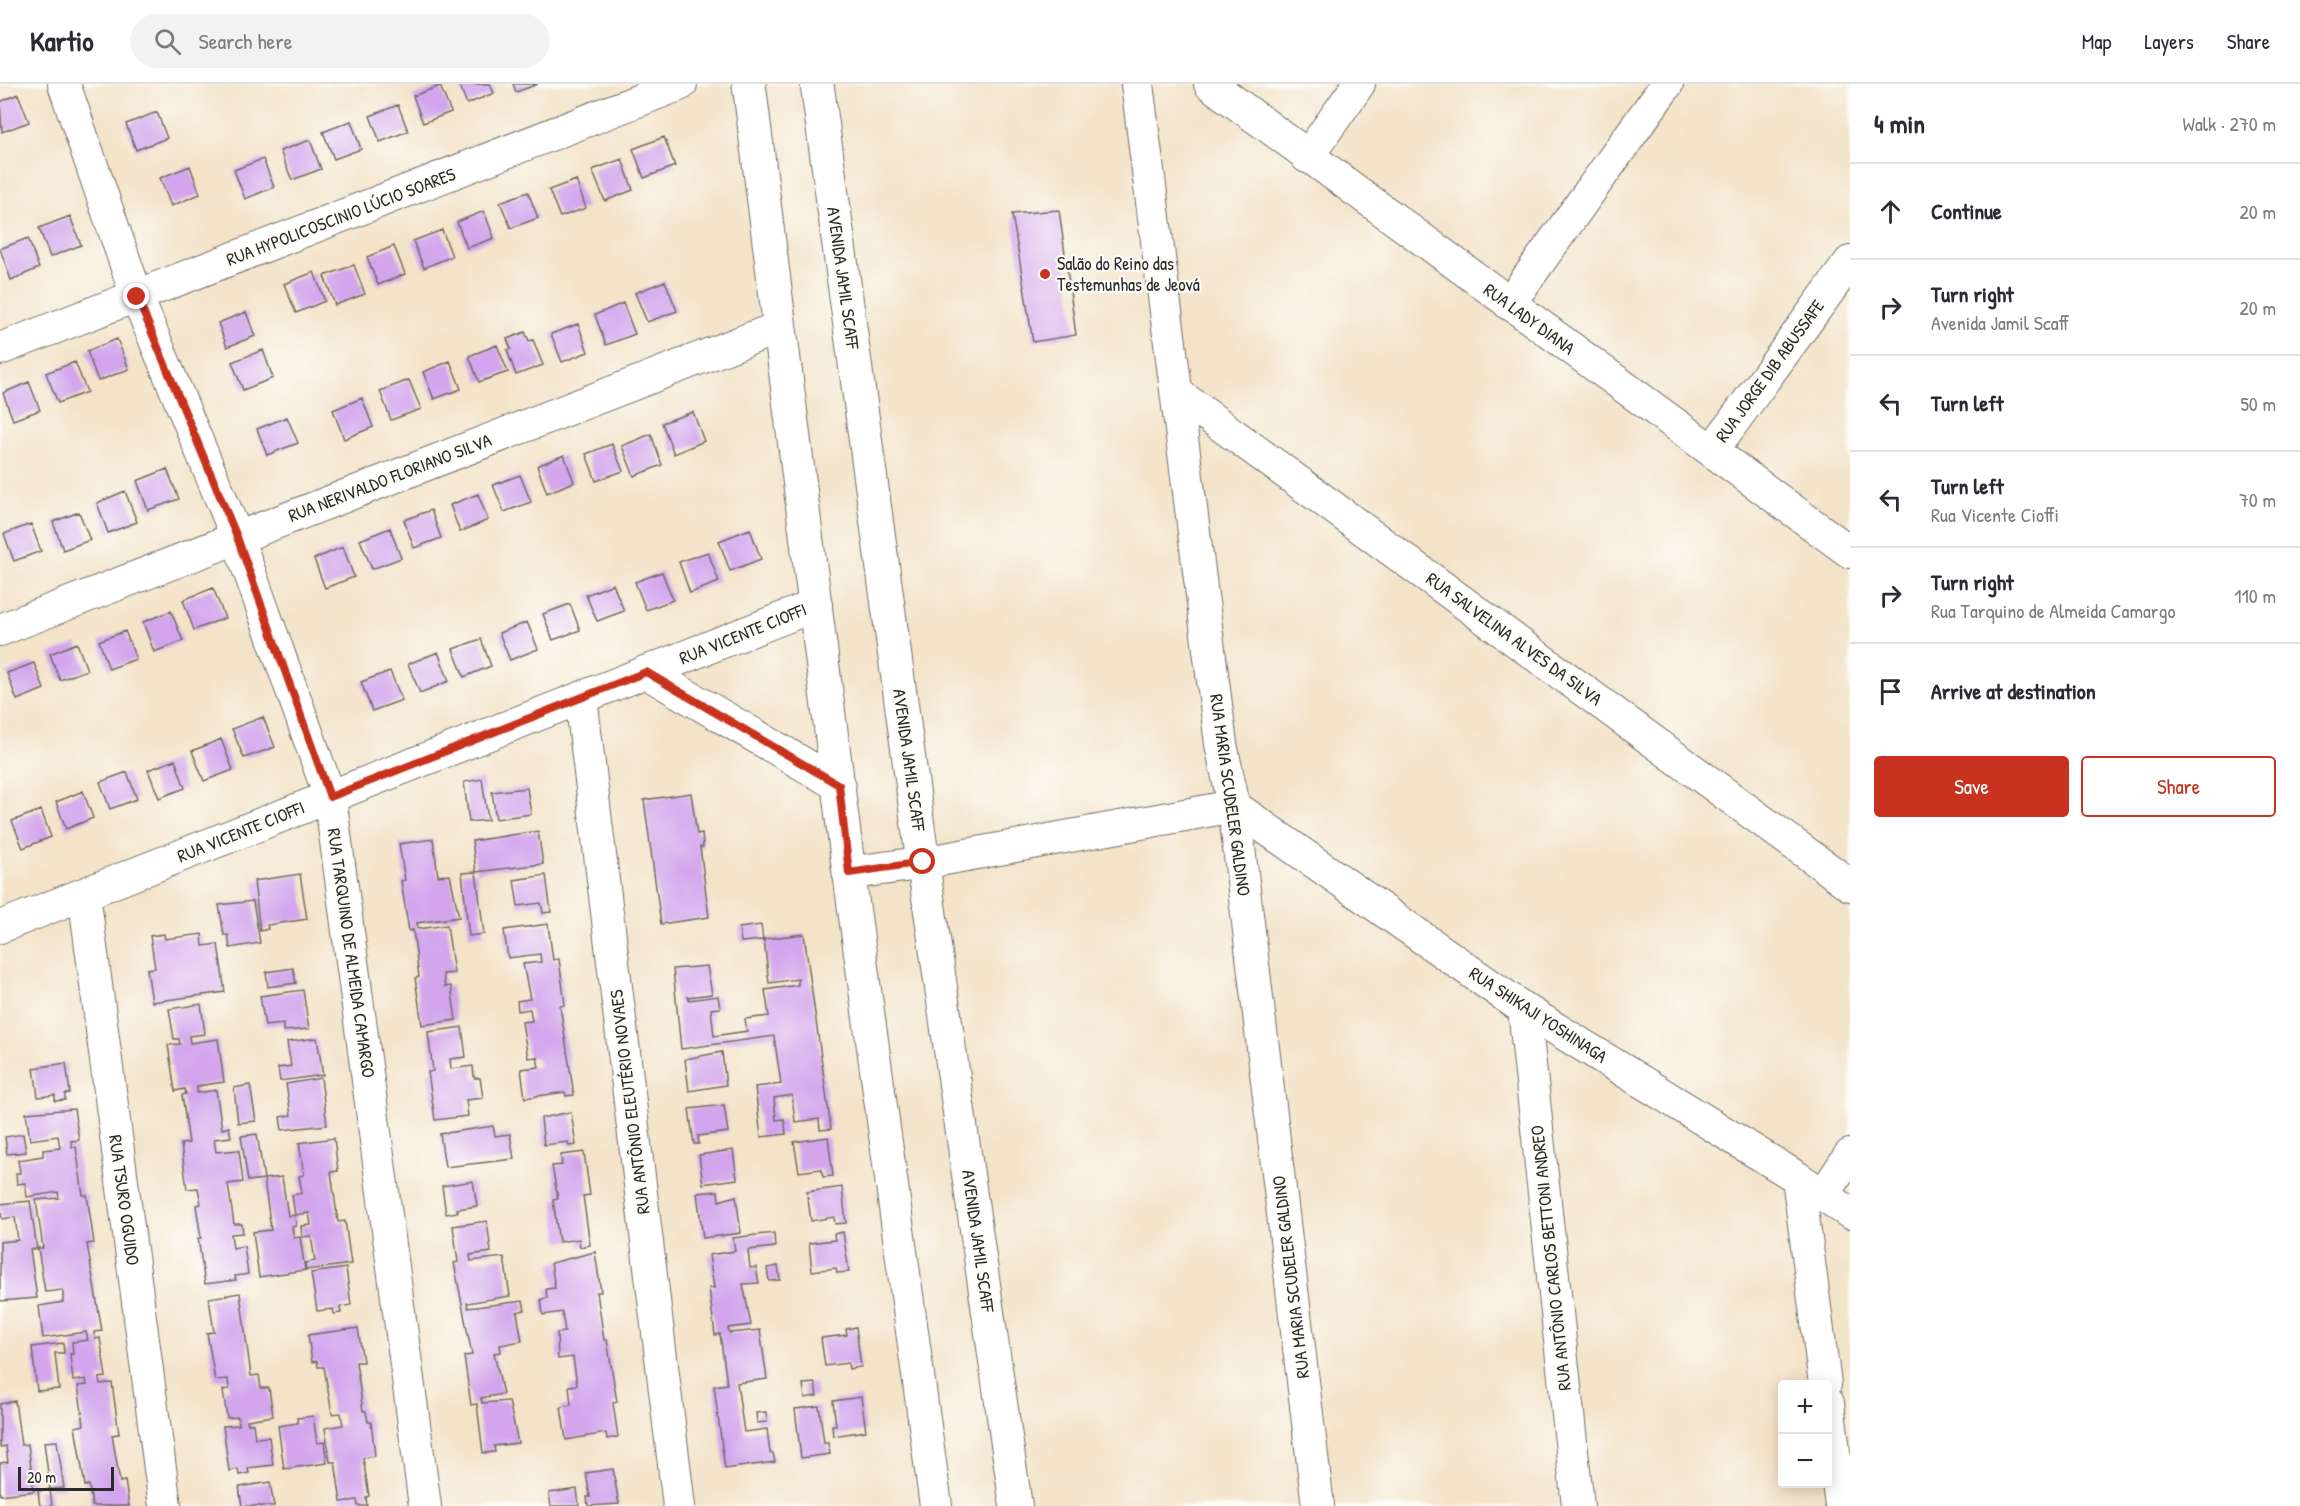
<!DOCTYPE html>
<html lang="en">
<head>
<meta charset="utf-8">
<style>
  body { margin:0; font-family:"Patrick Hand",sans-serif; background:#f2f2f3; color:#2b2b33 }
  .controls { position:absolute; right:18px; bottom:18px; display:grid; overflow:hidden; border-radius:6px; box-shadow:0 3px 15px #0003 }
  .controls button { width:54px; height:54px; display:grid; place-items:center; padding:0; border:0; border-bottom:2px solid #e1e1e2; background:#fff; color:#2b2b33; font:30px sans-serif }
  .scale { position:absolute; left:18px; bottom:15px; width:96px; box-sizing:border-box; padding-left:6px; border:3px solid #2b2b2b; border-top:0; font-size:16px; line-height:21px; white-space:nowrap; color:#2b2b2b; -webkit-text-stroke:4px #fdfcf7; paint-order:stroke }
  .stop { position:absolute; width:18px; height:18px; margin:-14px; border:4px solid #c8321e; border-radius:50%; background:#fff }
  .stop.end { background:#c8321e; border-color:#fff; box-shadow:0 2px 6px #0008 }
  .list { margin:0; padding:0; list-style:none }
  h2 { display:flex; justify-content:space-between; align-items:center; height:78px; margin:0; padding:0 24px; font-size:26px }
  h2 small { font-size:20px; font-weight:400; color:#7c7c81 }
  .list li { display:grid; grid-template-columns:39px 1fr auto; gap:18px; align-items:center; box-sizing:border-box; height:96px; padding:0 24px; border-top:2px solid #e1e1e2 }
  .list b { display:block; font-size:22px; white-space:nowrap }
  .list p { margin:0; font-size:20px; white-space:nowrap; color:#7c7c81 }
  .list em { font-size:20px; font-style:normal; color:#7c7c81 }
  .actions { display:flex; gap:12px; padding:18px 24px }
  .actions a { flex:1; padding:14px 0; border:2px solid #c8321e; border-radius:6px; text-align:center; font-size:21px; color:#c8321e }
  .actions .main { background:#c8321e; color:#fff }
  .icon { flex:none; width:33px; height:33px; fill:none; stroke:currentColor; stroke-width:2; stroke-linecap:round; stroke-linejoin:round }
  .map { position:relative; flex:none; width:1850px; height:1422px; overflow:hidden }
  header { display:flex; align-items:center; gap:36px; box-sizing:border-box; height:84px; padding:0 30px; background:#fff; border-bottom:2px solid #e1e1e2 }
  header strong { font-size:28px }
  nav { display:flex; gap:33px; margin-inline-start:auto; font-size:21px }
  .search { width:420px; height:54px; background:#f2f2f3; display:flex; align-items:center; gap:15px; box-sizing:border-box; padding:0 21px; border-radius:33px; color:#7c7c81; font-size:22px }
  main { display:flex }
  aside { flex:1; background:#fff }
  .map>svg:first-child { display:block }
</style>
</head>
<body>
<header>
<strong>Kartio</strong>
<div class="search"><svg class="icon" aria-label="search" viewBox="0 0 24 24"><circle cx="10" cy="10" r="6"/><path d="M15 15l6 6"/></svg>Search here</div>
<nav><a>Map</a><a>Layers</a><a>Share</a></nav>
</header>
<main>
<div class="map">
<svg width="1850" height="1422" viewBox="0 0 1850 1422">
  <rect width="100%" height="100%" fill="#fdfcf7"/>
  <filter id="ink" filterUnits="userSpaceOnUse"><feTurbulence type="fractalNoise" baseFrequency=".0167" numOctaves="2"/><feDisplacementMap in="SourceGraphic" scale="12" xChannelSelector="R" yChannelSelector="G"/><feConvolveMatrix kernelMatrix="1 2 1 2 8 2 1 2 1" color-interpolation-filters="sRGB"/></filter>
  <filter id="wash" filterUnits="userSpaceOnUse"><feTurbulence type="fractalNoise" baseFrequency=".008" numOctaves="4" result="noise"/><feDisplacementMap in="SourceGraphic" scale="24" xChannelSelector="R" yChannelSelector="G"/><feGaussianBlur stdDeviation="1.35" result="paint"/><feColorMatrix in="noise" values="0 0 0 0 0 0 0 0 0 0 0 0 0 0 0 0 0 1.4 0 .05"/><feComposite in="paint" operator="in"/></filter>
  <g filter="url(#wash)">
    <rect width="100%" height="100%" fill="#f3e3c9"/>
    <g id="blocks">
      <path fill="#d2a5ed" d="M459,0H490L494,9L467,20Z
        M513,0H538L516,8Z
        M440,2L451,28L423,39L413,12Z
        M18,10L29,38L2,48L0,18Z
        M398,21L408,47L380,58L370,32Z
        M157,28L167,54L136,66L126,40Z
        M351,37L361,65L334,75L323,48Z
        M664,53L675,82L644,94L633,65Z
        M310,56L321,85L292,96L280,67Z
        M263,75L274,103L245,115L234,86Z
        M622,75L633,106L605,117L592,86Z
        M190,82L200,110L171,122L160,94Z
        M576,96L586,124L560,133L549,106Z
        M528,108L538,134L511,144L500,118Z
        M1059,126L1076,251L1033,258L1012,130Z
        M484,127L494,154L467,164L457,138Z
        M70,132L81,161L50,173L39,144Z
        M442,146L452,172L424,184L413,157Z
        M28,154L39,184L11,196L0,165Z
        M394,162L405,190L378,201L367,173Z
        M354,181L365,210L335,221L324,192Z
        M314,188L325,217L296,229L284,200Z
        M665,197L677,227L647,238L635,209Z
        M623,219L635,250L606,261L595,231Z
        M246,228L255,252L227,263L218,239Z
        M578,240L588,268L562,278L551,250Z
        M525,248L529,257L533,256L543,281L516,291L507,266L511,265L507,255Z
        M117,255L129,285L98,297L87,267Z
        M497,261L508,288L479,298L469,272Z
        M263,266L273,294L243,306L232,278Z
        M450,277L461,305L434,315L423,288Z
        M75,278L87,308L58,319L46,289Z
        M409,296L421,325L391,336L380,307Z
        M29,298L40,326L13,336L3,309Z
        M362,314L373,343L344,355L333,326Z
        M693,328L704,357L674,370L662,339Z
        M287,333L298,359L267,371L257,345Z
        M651,350L662,381L634,392L622,362Z
        M612,360L623,387L596,397L586,370Z
        M564,371L574,398L547,409L537,382Z
        M167,385L179,415L148,426L137,397Z
        M520,391L531,418L504,428L493,401Z
        M125,407L137,438L108,449L97,419Z
        M478,410L488,436L460,448L450,421Z
        M431,426L441,454L414,464L404,436Z
        M79,428L90,456L63,466L53,438Z
        M31,440L41,467L14,477L4,450Z
        M390,444L401,474L372,485L360,456Z
        M750,445L761,475L730,487L719,457Z
        M343,463L354,493L325,504L314,475Z
        M708,468L719,498L690,509L679,478Z
        M662,488L673,516L646,526L635,498Z
        M613,500L624,527L597,537L586,511Z
        M213,504L225,534L194,546L183,516Z
        M570,520L580,546L553,556L543,530Z
        M171,527L183,557L154,568L143,538Z
        M527,538L538,565L510,576L499,549Z
        M125,547L136,575L109,585L99,557Z
        M481,555L491,582L464,593L453,565Z
        M77,559L87,586L60,596L50,570Z
        M438,568L449,597L420,609L408,580Z
        M34,579L44,605L17,616L7,589Z
        M390,587L402,616L372,627L361,598Z
        M263,633L275,663L244,674L232,645Z
        M221,655L233,686L204,697L192,667Z
        M175,676L185,704L159,714L148,686Z
        M127,688L137,715L110,725L100,698Z
        M482,695L488,736L469,738L464,698Z
        M527,704L531,730L496,735L492,708Z
        M83,707L93,734L66,745L56,718Z
        M691,709L697,750L702,749L703,763H700L709,833L661,840L644,716Z
        M41,726L51,753L23,764L12,737Z
        M538,747L543,780L476,788L484,850L469,852L462,789L476,788L472,757Z
        M433,755L438,792L450,791L459,833L417,839L418,845L447,841L454,889L443,890L445,903L451,902L456,936L422,941L415,894L419,893L413,846L409,847L401,797L405,796L399,760Z
        M300,790L307,835L267,841L268,845L260,847L254,797Z
        M546,791L551,828L543,829L541,819L518,822L514,796Z
        M253,817L260,859L230,864L228,851H224L219,821Z
        M548,840L553,876L559,875L565,921L560,922L574,1011L566,1012L565,1008L525,1014L521,985L539,983L537,973L528,974L522,938L532,937L530,925L518,927L517,917L530,915L523,880L541,878L540,870L508,874L504,846Z
        M761,841L763,856L741,858L739,844Z
        M164,850L165,855L202,850L203,862L218,860L225,908L152,918L147,885L155,884L150,852Z
        M804,850L831,1045L820,1046L819,1035L795,1038L792,1011L774,1014L776,1036L784,1035L786,1050L761,1053L755,1003L781,1000L774,952L681,965L673,885L707,882L712,910L688,913L689,916L718,912L720,924L711,925L714,952L747,947L745,935L769,932L765,906L798,901V895L769,899L764,855Z
        M293,884L296,899L268,903L266,888Z
        M303,906L309,945L283,947V940L265,942L260,912Z
        M201,920L205,950L189,952L190,959L218,955L224,998L197,1002V1009L216,1006L222,1045L229,1043L231,1053L214,1055L216,1068L239,1066L243,1098L228,1100L234,1140H242L243,1149L231,1150L233,1164L244,1162L248,1190L235,1192L236,1196L205,1200L198,1154H201L196,1121L201,1120L198,1104L187,1105L181,1060L189,1059L182,1011L186,1010L185,1005L175,1007L168,961L180,960L179,955H174L169,925Z
        M462,943L466,973L450,975L451,985L473,982L474,994H480L483,1014L466,1016L468,1032L435,1036L428,988L433,987L428,948Z
        M317,954L323,991L280,997L278,984L291,982L287,958Z
        M722,968L726,1001L689,1007L685,975Z
        M66,979L70,1009L65,1010V1016L55,1017V1011L38,1013L34,984Z
        M321,994L327,1041L282,1046L280,1033L291,1031L286,1000Z
        M250,1001L256,1037L238,1039L234,1004Z
        M724,1021L728,1048L698,1052L699,1060H694L689,1025Z
        M74,1025L79,1056L71,1057L72,1063H76L83,1111H87L94,1159L87,1160L102,1247L94,1248L95,1255L100,1254L106,1293L99,1294L100,1300L112,1299L119,1350L112,1351L120,1398L125,1397L129,1422H92L89,1401L85,1402L75,1343L84,1341L78,1302L87,1301L86,1295L73,1297L70,1270H73L72,1258L88,1256L86,1248L43,1254L39,1222L63,1218V1206L45,1208L38,1164H43L36,1116L59,1114L58,1108L27,1113L25,1099L17,1100L16,1089H20L18,1076L43,1072V1066L60,1064L58,1052L30,1056L26,1029Z
        M571,1028L576,1061L569,1062L568,1058L544,1061L541,1034Z
        M493,1042L495,1052L510,1050L514,1075L445,1083L440,1050Z
        M23,1050L26,1068L7,1070L5,1053Z
        M257,1050L264,1095L248,1097L241,1052Z
        M828,1053L833,1092L823,1093L821,1085L799,1088L794,1058Z
        M334,1054L338,1087L331,1088L338,1138L345,1137L351,1180L306,1186L305,1179L315,1177L311,1152L302,1153L301,1142L311,1141L309,1129L295,1131L292,1111L302,1109L299,1092L304,1091L299,1059Z
        M733,1066L737,1095L703,1100L699,1071Z
        M584,1068L590,1111L583,1112L590,1161L580,1163L579,1155L559,1158L553,1116L558,1115L552,1082L562,1081L561,1071Z
        M282,1093L288,1132L295,1131L296,1142L292,1143L294,1154L300,1153L305,1186L259,1193L253,1148L271,1146L264,1095Z
        M473,1097L477,1122L457,1125L458,1128L446,1130L442,1102Z
        M842,1103L846,1139L835,1140L834,1133L811,1137L807,1108Z
        M718,1107L719,1117L736,1112L741,1149L703,1154L697,1109Z
        M30,1117L37,1165H30L37,1214L0,1217V1158L18,1156L15,1133L2,1135L0,1120Z
        M487,1137L491,1168L470,1171L471,1177L504,1173L510,1212L467,1219L468,1224L523,1217L525,1226L517,1228L522,1257L500,1261L501,1268L494,1269L503,1310L481,1314L482,1319L509,1317L518,1359L494,1362L495,1368L483,1369L477,1320L471,1321L464,1272L472,1271L454,1179L458,1178L453,1142Z
        M843,1148L849,1188L837,1189L836,1184L812,1187L809,1159L835,1156L834,1150Z
        M774,1149L775,1163L748,1166L750,1184L756,1183L759,1199L743,1200L751,1241L728,1244L729,1249L760,1246L767,1295L737,1299L744,1348L767,1345L770,1369H773L775,1378L725,1385L714,1302L727,1300L720,1250L715,1251L709,1204H714L709,1171L735,1167L733,1154Z
        M595,1168L601,1208H597L604,1256H607L617,1318L613,1319L618,1353L607,1355L606,1349L566,1356L561,1323L571,1321L569,1302L577,1301L573,1273L558,1275L557,1249L565,1248L562,1228L543,1231L541,1215L547,1214L546,1205L555,1204L551,1179Z
        M778,1182L780,1196L769,1197L767,1184Z
        M346,1184L351,1221L340,1223L341,1229L334,1230L333,1225L317,1227L311,1189Z
        M240,1209L251,1292L259,1291L261,1304H269L273,1332L247,1336L248,1340H253L255,1354L269,1353L273,1381L248,1384L249,1389L239,1391L238,1385L229,1387L223,1342L239,1341L238,1333L227,1334L223,1306L229,1305L228,1295L215,1296L207,1249L214,1248L209,1214Z
        M856,1243L861,1283L849,1285L848,1279L825,1282L821,1254L847,1251L846,1245Z
        M358,1244L363,1278H356L363,1327H366L368,1338H371L375,1372L363,1374L369,1412L366,1413L367,1422H358L357,1416L341,1418L335,1378H330L325,1344L343,1341L341,1329L332,1330L324,1283H318L317,1277L312,1278L308,1251Z
        M63,1259L64,1269H55L59,1305L37,1307L32,1263Z
        M815,1299L817,1312L805,1314L803,1300Z
        M861,1313L866,1347L833,1352L832,1341H836L833,1317Z
        M15,1317L21,1361L28,1360L34,1407L0,1411V1379L8,1378L6,1362L0,1363V1320Z
        M819,1322L824,1359H828L830,1370L801,1374L795,1325Z
        M766,1328L767,1338L757,1339L756,1329Z
        M313,1332L317,1359L324,1358L327,1379L284,1385L278,1342L298,1339L297,1334Z
        M57,1357L64,1404L50,1405L44,1358Z
        M613,1385L619,1420L588,1422L587,1413H590L586,1389Z
        M270,1398L274,1422H242L239,1403Z
        M50,1405L52,1422H40L38,1407Z
        M577,1405L579,1422H551L549,1409Z"/>
    </g>
  </g>
  <g filter="url(#ink)">
    <use href="#blocks" fill-opacity="0" stroke="#716b62" stroke-width="1.5"/>
    <g fill="none" stroke-linecap="round" stroke-linejoin="round">
      <defs>
        <path id="minor" d="M64,0L137,213L237,453L330,713L425,1422
          M1137,0L1221,660L1234,722L1318,1422
          M1210,0L1850,468
          M1307,73L1359,0
          M1509,220L1667,0
          M0,265L681,0
          M1178,310L1850,801
          M1712,367L1850,178
          M0,546L780,243
          M581,614L679,1422
          M849,789L936,1422
          M84,810L165,1422
          M0,843L816,521
          M1524,925L1578,1422
          M1798,1094L1825,1300
          M1824,1110L1850,1071
          M1828,1319L1841,1422
          M1016,1422L923,779L1234,722L1524,925L1798,1094L1850,1129"/>
        <path id="tertiary" d="M749,0L849,789L923,779L817,0
          M646,588L839,701"/>
      </defs>
      <use href="#minor" stroke="#716b62" stroke-width="34"/>
      <use href="#tertiary" stroke="#716b62" stroke-width="35"/>
      <use href="#minor" stroke="#fff" stroke-width="32"/>
      <use href="#tertiary" stroke="#fff" stroke-width="33"/>
    </g>
  </g>
  <g fill="none" stroke-linecap="round" stroke-linejoin="round" filter="url(#ink)">
    <path stroke="#c8321e" stroke-width="8" d="M137,213L237,453L330,713L646,588L839,701L849,789L923,778"/>
  </g>
  <circle fill="#c8321e" stroke="#fdfcf7" stroke-width="2" cx="1045" cy="190" r="6"/>
  <g text-anchor="middle" stroke-width="4.5" stroke-linejoin="round" paint-order="stroke">
    <g font-size="18" fill="#2b2b2b" stroke="#fdfcf7">
      <text transform="translate(341 133) rotate(-21)" y="6">RUA HYPOLICOSCINIO LÚCIO SOARES</text>
      <text transform="translate(843 194) rotate(82)" y="6">AVENIDA JAMIL SCAFF</text>
      <text transform="translate(1529 235) rotate(36)" y="6">RUA LADY DIANA</text>
      <text transform="translate(1770 287) rotate(-54)" y="6">RUA JORGE DIB ABUSSAFE</text>
      <text transform="translate(390 394) rotate(-21)" y="6">RUA NERIVALDO FLORIANO SILVA</text>
      <text transform="translate(743 550) rotate(-22)" y="6">RUA VICENTE CIOFFI</text>
      <text transform="translate(1514 555) rotate(36)" y="6">RUA SALVELINA ALVES DA SILVA</text>
      <text transform="translate(909 676) rotate(82)" y="6">AVENIDA JAMIL SCAFF</text>
      <text transform="translate(1230 711) rotate(82)" y="6">RUA MARIA SCUDELER GALDINO</text>
      <text transform="translate(241 748) rotate(-22)" y="6">RUA VICENTE CIOFFI</text>
      <text transform="translate(351 869) rotate(82)" y="6">RUA TARQUINO DE ALMEIDA CAMARGO</text>
      <text transform="translate(1538 931) rotate(33)" y="6">RUA SHIKAJI YOSHINAGA</text>
      <text transform="translate(630 1018) rotate(-97)" y="6">RUA ANTÔNIO ELEUTÉRIO NOVAES</text>
      <text transform="translate(124 1116) rotate(82)" y="6">RUA TSURO OGUIDO</text>
      <text transform="translate(978 1157) rotate(82)" y="6">AVENIDA JAMIL SCAFF</text>
      <text transform="translate(1551 1174) rotate(-96)" y="6">RUA ANTÔNIO CARLOS BETTONI ANDREO</text>
      <text transform="translate(1291 1193) rotate(-97)" y="6">RUA MARIA SCUDELER GALDINO</text>
    </g>
    <g font-size="18" fill="#2b2b2b" stroke="#fdfcf7" text-anchor="start">
      <text x="1057" y="186">Salão do Reino das<tspan x="1057" dy="21">Testemunhas de Jeová</tspan></text>
    </g>
  </g>
</svg>
<div class="controls">
<button>+</button>
<button>−</button>
</div>
<div class="scale">20 m</div>
<div class="stop" style="left:923px;top:778px"></div>
<div class="stop end" style="left:137px;top:213px"></div>
</div>
<aside>
<h2>4 min<small>Walk · 270 m</small></h2>
<ul class="list">
<li><svg class="icon" aria-label="ahead" viewBox="0 0 24 24"><path d="M12 20V5M6 11l6-6 6 6"/></svg><div><b>Continue</b></div><em>20 m</em></li>
<li><svg class="icon" aria-label="right" viewBox="0 0 24 24"><path d="M7 20v-9h11M14 6l5 5-5 5"/></svg><div><b>Turn right</b><p>Avenida Jamil Scaff</p></div><em>20 m</em></li>
<li><svg class="icon" aria-label="left" viewBox="0 0 24 24"><path d="M17 20v-9H6M10 6l-5 5 5 5"/></svg><div><b>Turn left</b></div><em>50 m</em></li>
<li><svg class="icon" aria-label="left" viewBox="0 0 24 24"><path d="M17 20v-9H6M10 6l-5 5 5 5"/></svg><div><b>Turn left</b><p>Rua Vicente Cioffi</p></div><em>70 m</em></li>
<li><svg class="icon" aria-label="right" viewBox="0 0 24 24"><path d="M7 20v-9h11M14 6l5 5-5 5"/></svg><div><b>Turn right</b><p>Rua Tarquino de Almeida Camargo</p></div><em>110 m</em></li>
<li><svg class="icon" aria-label="arrive" viewBox="0 0 24 24"><path d="M6 21V4h12l-3 4 3 4H6"/></svg><div><b>Arrive at destination</b></div></li>
</ul>
<div class="actions"><a class="main">Save</a><a>Share</a></div>
</aside>
</main>
</body>
</html>
